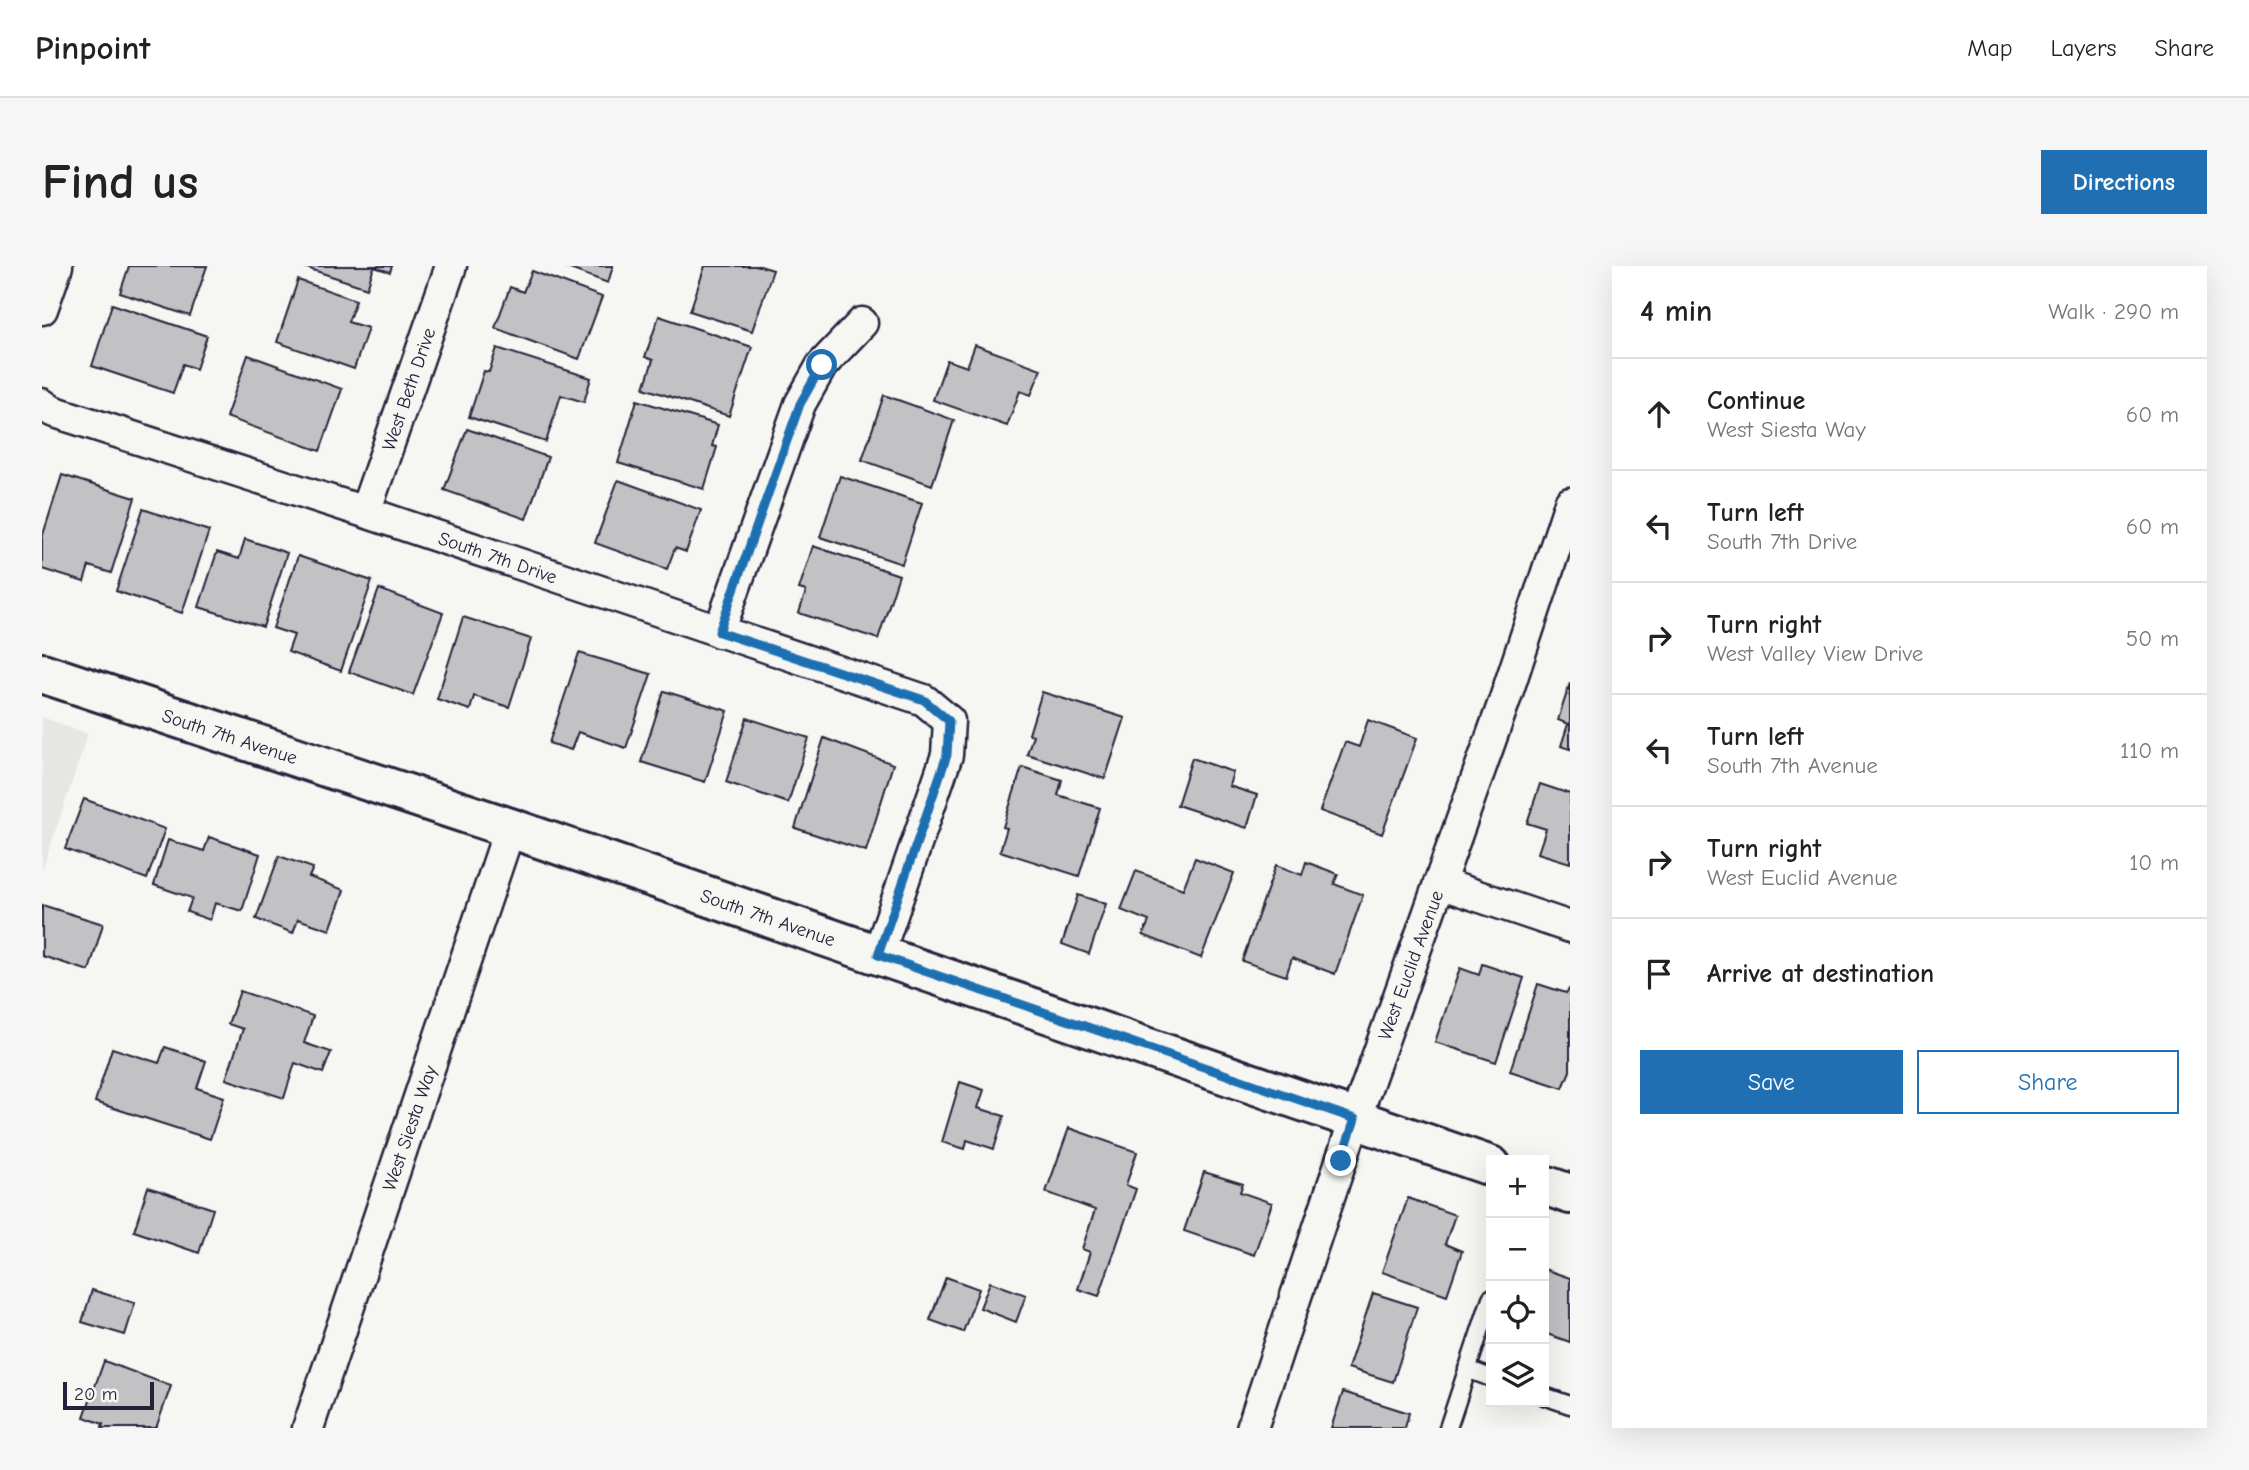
<!DOCTYPE html>
<html lang="en">
<head>
<meta charset="utf-8">
<style>
  body { margin:0; font-family:"Comic Neue",sans-serif; background:#f6f6f6; color:#222 }
  .controls { position:absolute; right:21px; bottom:21px; display:grid; overflow:hidden; border-radius:0px; box-shadow:0 7px 28px #0002 }
  .controls button { width:63px; height:63px; display:grid; place-items:center; padding:0; border:0; border-bottom:2px solid #e0e0e0; background:#fff; color:#222; font:35px sans-serif }
  .scale { position:absolute; left:21px; bottom:18px; width:91px; box-sizing:border-box; padding-left:7px; border:4px solid #22223b; border-top:0; font-size:19px; line-height:24px; white-space:nowrap; color:#22223b; -webkit-text-stroke:5px #f6f6f2; paint-order:stroke }
  .stop { position:absolute; width:21px; height:21px; margin:-16px; border:5px solid #1f6fb2; border-radius:50%; background:#fff }
  .stop.end { background:#1f6fb2; border-color:#fff; box-shadow:0 2px 7px #0008 }
  .list { margin:0; padding:0; list-style:none }
  h2 { display:flex; justify-content:space-between; align-items:center; height:91px; margin:0; padding:0 28px; font-size:30px }
  h2 small { font-size:23px; font-weight:400; color:#767676 }
  .list li { display:grid; grid-template-columns:46px 1fr auto; gap:21px; align-items:center; box-sizing:border-box; height:112px; padding:0 28px; border-top:2px solid #e0e0e0 }
  .list b { display:block; font-size:26px; white-space:nowrap }
  .list p { margin:0; font-size:23px; white-space:nowrap; color:#767676 }
  .list em { font-size:23px; font-style:normal; color:#767676 }
  .actions { display:flex; gap:14px; padding:21px 28px }
  .actions a { flex:1; padding:16px 0; border:2px solid #1f6fb2; border-radius:0px; text-align:center; font-size:24px; color:#1f6fb2 }
  .actions .main { background:#1f6fb2; color:#fff }
  .icon { flex:none; width:38px; height:38px; fill:none; stroke:currentColor; stroke-width:2; stroke-linecap:round; stroke-linejoin:round }
  .map { position:relative; flex:none; width:1528px; height:1162px; overflow:hidden; border-radius:0px }
  header { display:flex; align-items:center; gap:42px; box-sizing:border-box; height:98px; padding:0 35px; background:#fff; border-bottom:2px solid #e0e0e0 }
  header strong { font-size:33px }
  nav { display:flex; gap:38px; margin-inline-start:auto; font-size:24px }
  .intro { display:flex; align-items:center; justify-content:space-between; box-sizing:border-box; height:168px; padding:0 42px }
  h1 { margin:0; font-size:49px }
  .button { padding:18px 32px; border-radius:0px; background:#1f6fb2; color:#fff; font-size:24px; font-weight:700 }
  main { display:flex; gap:42px; padding:0 42px }
  aside { flex:1; background:#fff; border-radius:0px; box-shadow:0 7px 28px #0002 }
  .map>svg:first-child { display:block }
</style>
</head>
<body>
<header>
<strong>Pinpoint</strong>
<nav><a>Map</a><a>Layers</a><a>Share</a></nav>
</header>
<div class="intro"><h1>Find us</h1><a class="button">Directions</a></div>
<main>
<div class="map">
<svg width="1528" height="1162" viewBox="0 0 1528 1162">
  <rect width="100%" height="100%" fill="#f6f6f2"/>
  <filter id="ink" filterUnits="userSpaceOnUse"><feTurbulence type="fractalNoise" baseFrequency=".0143" numOctaves="2"/><feDisplacementMap in="SourceGraphic" scale="14" xChannelSelector="R" yChannelSelector="G"/><feConvolveMatrix kernelMatrix="1 2 1 2 8 2 1 2 1" color-interpolation-filters="sRGB"/></filter>
  <g filter="url(#ink)">
    <path fill="#e6e6e4" d="M0,451L46,468L0,605Z"/>
    <path fill="#c2c2c4" stroke="#22223b" stroke-width="2" d="M87,0H165L148,50L78,27Z
      M259,0H350L348,6L332,1L325,22Z
      M520,0H571L566,17Z
      M663,0H718L731,4L710,65L648,45Z
      M490,5L560,31L537,93L453,62L468,21L481,26Z
      M256,14L314,34L306,56L326,62L312,103L235,76Z
      M70,38L165,70L154,103L141,98L131,127L50,100Z
      M617,50L710,81L687,150L602,122L611,94L603,91Z
      M933,79L999,103L989,129L978,125L965,160L891,134L905,94L925,101Z
      M455,82L549,112L542,136L519,129L504,176L427,151L442,105L447,106Z
      M206,89L300,123L278,185L184,151Z
      M842,129L912,154L890,219L820,194Z
      M595,134L676,159L670,180L675,181L662,223L576,197Z
      M425,163L506,191L484,253L402,224Z
      M20,209L93,232L69,307L47,300L42,316L0,303V272Z
      M798,210L880,237L860,298L778,271Z
      M576,214L659,244L644,286L633,282L625,303L553,277Z
      M101,243L167,265L140,347L74,325Z
      M203,273L245,287L221,361L157,341L175,286L197,293Z
      M771,280L857,309L836,373L757,347L764,325L757,323Z
      M256,290L330,315L299,405L246,386L252,369L231,362Z
      M337,323L401,347L371,429L307,406Z
      M421,351L489,373L467,441L432,430L428,444L395,433Z
      M537,387L609,408L584,482L536,466L529,484L507,477Z
      M1528,417V483L1519,480L1526,458L1516,454Z
      M622,425L686,445L663,516L599,496Z
      M1000,426L1083,452L1063,513L985,488L991,469L987,468Z
      M705,452L767,472L746,537L684,516Z
      M1326,454L1375,472L1340,568L1278,545L1303,476L1317,481Z
      M782,472L851,498L824,585L753,562Z
      M1150,492L1191,506L1187,520L1215,529L1205,562L1135,539Z
      M980,501L1020,514L1016,529L1058,542L1037,610L958,585L965,562L961,561Z
      M1498,518L1528,528V597L1496,587L1504,563L1485,557Z
      M42,533L123,563L105,613L23,583Z
      M167,571L218,588L200,645L173,637L168,654L145,646L150,632L112,619L126,574L162,585Z
      M237,590L271,602L267,611L302,624L288,664L256,653L251,667L214,653Z
      M1153,592L1192,607L1159,692L1101,669L1107,655L1079,644L1094,605L1141,623Z
      M1264,596L1296,608L1292,618L1321,629L1293,708L1250,692L1244,710L1200,695L1234,599L1260,609Z
      M1036,629L1064,638L1047,688L1020,678Z
      M0,639L61,658L47,705L0,690Z
      M1440,698L1482,712L1454,796L1393,776L1418,702L1437,709Z
      M1496,718L1524,727L1528,722V805L1521,822L1468,805Z
      M198,725L271,750L262,777L289,786L281,807L253,797L242,832L184,813L201,763L186,758Z
      M123,781L164,795L155,822L182,831L168,873L53,836L70,782L117,797Z
      M918,816L942,824L936,842L962,850L952,883L925,874L923,883L900,876Z
      M1027,862L1095,886L1084,919L1094,923L1057,1030L1036,1023L1048,986L1040,983L1053,944L1004,926Z
      M1162,906L1201,918L1198,926L1230,937L1212,989L1142,965Z
      M106,921L171,943L157,987L92,965Z
      M1366,932L1413,949L1403,978L1420,985L1405,1029L1340,1006Z
      M1502,1003L1528,1012V1076L1502,1067Z
      M904,1011L937,1023L921,1066L888,1054Z
      M948,1016L984,1029L974,1056L938,1042Z
      M50,1024L93,1037L83,1069L40,1056Z
      M1331,1027L1375,1041L1351,1116L1306,1102Z
      M62,1095L129,1120L114,1162H60L61,1158L42,1151Z
      M1301,1126L1367,1147L1363,1162H1289Z"/>
    <g fill="none" stroke-linecap="round" stroke-linejoin="round">
      <defs>
        <path id="lane" d="M1425,1103L1449,1112
          M1502,1130L1528,1139
          M1406,1162L1449,1032"/>
        <path id="street" d="M0,43L15,0
          M0,138L10,145L323,246L882,434L907,455L905,489L836,689
          M323,246L409,0
          M677,366L758,138L780,99L820,57
          M1397,617L1528,661
          M266,1162L468,562
          M1210,1162L1313,853L1462,436L1528,237"/>
        <path id="secondary" d="M0,407L468,562L1449,900
          M1502,919L1528,928"/>
      </defs>
      <use href="#lane" stroke="#22223b" stroke-width="21"/>
      <use href="#street" stroke="#22223b" stroke-width="35"/>
      <use href="#secondary" stroke="#22223b" stroke-width="44"/>
      <use href="#lane" stroke="#f6f6f2" stroke-width="16"/>
      <use href="#street" stroke="#f6f6f2" stroke-width="30"/>
      <use href="#secondary" stroke="#f6f6f2" stroke-width="38"/>
    </g>
  </g>
  <g fill="none" stroke-linecap="round" stroke-linejoin="round" filter="url(#ink)">
    <path stroke="#1f6fb2" stroke-width="9" d="M780,99L758,138L677,366L882,434L907,455L905,489L836,689L1313,853L1299,895"/>
  </g>
  <g text-anchor="middle" stroke-width="5" stroke-linejoin="round" paint-order="stroke">
    <g font-size="19" fill="#22223b" stroke="#f6f6f2">
      <text transform="translate(366 123) rotate(-71)" y="7">West Beth Drive</text>
      <text transform="translate(456 291) rotate(19)" y="7">South 7th Drive</text>
      <text transform="translate(188 470) rotate(18)" y="7">South 7th Avenue</text>
      <text transform="translate(726 651) rotate(19)" y="7">South 7th Avenue</text>
      <text transform="translate(1368 699) rotate(-70)" y="7">West Euclid Avenue</text>
      <text transform="translate(367 862) rotate(-71)" y="7">West Siesta Way</text>
    </g>
  </g>
</svg>
<div class="controls">
<button>+</button>
<button>−</button>
<button><svg class="icon" aria-label="locate" viewBox="0 0 24 24"><circle cx="12" cy="12" r="6"/><path d="M12 2v4M12 18v4M2 12h4M18 12h4"/></svg></button>
<button><svg class="icon" aria-label="layers" viewBox="0 0 24 24"><path d="M12 4l9 5-9 5-9-5zM3 14l9 5 9-5"/></svg></button>
</div>
<div class="scale">20 m</div>
<div class="stop" style="left:780px;top:99px"></div>
<div class="stop end" style="left:1299px;top:895px"></div>
</div>
<aside>
<h2>4 min<small>Walk · 290 m</small></h2>
<ul class="list">
<li><svg class="icon" aria-label="ahead" viewBox="0 0 24 24"><path d="M12 20V5M6 11l6-6 6 6"/></svg><div><b>Continue</b><p>West Siesta Way</p></div><em>60 m</em></li>
<li><svg class="icon" aria-label="left" viewBox="0 0 24 24"><path d="M17 20v-9H6M10 6l-5 5 5 5"/></svg><div><b>Turn left</b><p>South 7th Drive</p></div><em>60 m</em></li>
<li><svg class="icon" aria-label="right" viewBox="0 0 24 24"><path d="M7 20v-9h11M14 6l5 5-5 5"/></svg><div><b>Turn right</b><p>West Valley View Drive</p></div><em>50 m</em></li>
<li><svg class="icon" aria-label="left" viewBox="0 0 24 24"><path d="M17 20v-9H6M10 6l-5 5 5 5"/></svg><div><b>Turn left</b><p>South 7th Avenue</p></div><em>110 m</em></li>
<li><svg class="icon" aria-label="right" viewBox="0 0 24 24"><path d="M7 20v-9h11M14 6l5 5-5 5"/></svg><div><b>Turn right</b><p>West Euclid Avenue</p></div><em>10 m</em></li>
<li><svg class="icon" aria-label="arrive" viewBox="0 0 24 24"><path d="M6 21V4h12l-3 4 3 4H6"/></svg><div><b>Arrive at destination</b></div></li>
</ul>
<div class="actions"><a class="main">Save</a><a>Share</a></div>
</aside>
</main>
</body>
</html>
